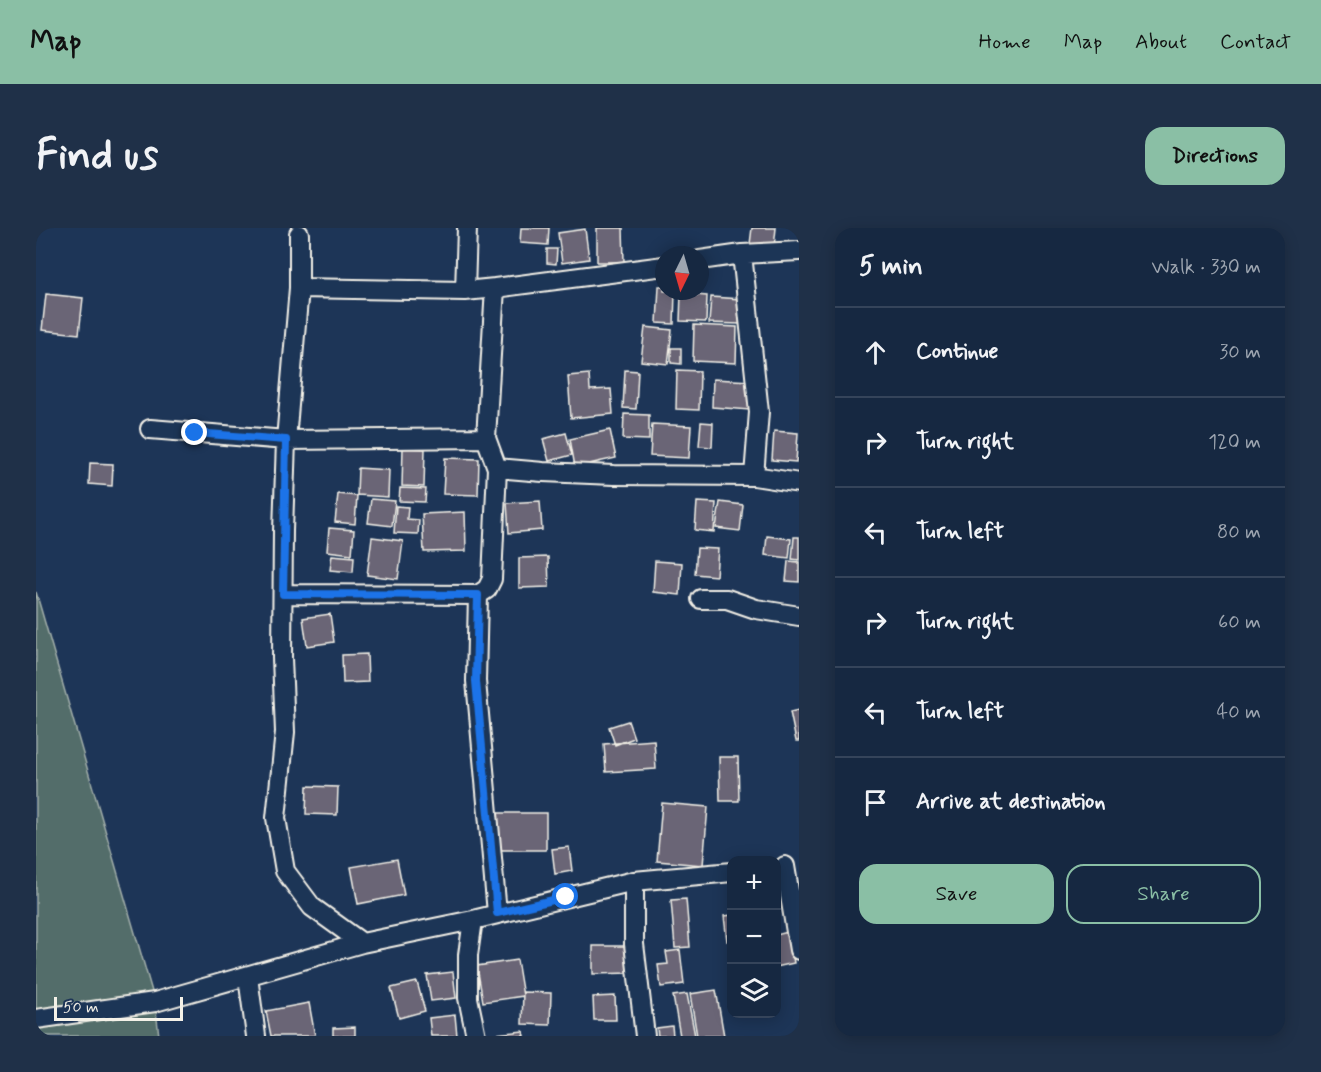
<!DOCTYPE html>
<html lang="en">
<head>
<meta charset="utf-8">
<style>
  body { margin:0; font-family:Mynerve,sans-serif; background:#1f3048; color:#f1f3f6 }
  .controls { position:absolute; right:18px; bottom:18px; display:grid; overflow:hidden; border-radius:12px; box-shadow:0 3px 15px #0003 }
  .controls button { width:54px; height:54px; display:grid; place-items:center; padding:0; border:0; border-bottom:2px solid #35445a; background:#162841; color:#f1f3f6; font:30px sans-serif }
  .compass { position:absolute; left:619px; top:18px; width:54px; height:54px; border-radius:50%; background:#162841; box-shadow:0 3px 15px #0003; rotate:185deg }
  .scale { position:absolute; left:18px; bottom:15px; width:129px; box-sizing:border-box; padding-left:6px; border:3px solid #f4f1e8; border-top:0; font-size:16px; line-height:21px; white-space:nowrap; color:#f4f1e8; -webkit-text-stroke:4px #1d3557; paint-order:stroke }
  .stop { position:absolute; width:18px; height:18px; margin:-14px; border:4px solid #1a73e8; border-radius:50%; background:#fff }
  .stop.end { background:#1a73e8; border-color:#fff; box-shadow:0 2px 6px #0008 }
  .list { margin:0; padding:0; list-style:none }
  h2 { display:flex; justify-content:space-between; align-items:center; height:78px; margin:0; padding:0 24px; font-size:26px }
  h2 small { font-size:20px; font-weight:400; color:#9ea6b1 }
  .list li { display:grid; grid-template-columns:39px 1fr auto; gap:18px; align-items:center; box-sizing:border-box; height:90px; padding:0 24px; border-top:2px solid #35445a }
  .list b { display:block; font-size:22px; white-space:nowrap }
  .list em { font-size:20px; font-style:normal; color:#9ea6b1 }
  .actions { display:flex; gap:12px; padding:18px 24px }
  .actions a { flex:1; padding:14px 0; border:2px solid #8abfa5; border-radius:18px; text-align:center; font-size:21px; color:#8abfa5 }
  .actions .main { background:#8abfa5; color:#111 }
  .icon { flex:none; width:33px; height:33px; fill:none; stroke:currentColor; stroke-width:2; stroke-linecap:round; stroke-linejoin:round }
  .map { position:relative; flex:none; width:763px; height:808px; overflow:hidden; border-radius:18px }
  header { display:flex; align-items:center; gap:36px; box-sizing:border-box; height:84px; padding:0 30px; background:#8abfa5; color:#111 }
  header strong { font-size:28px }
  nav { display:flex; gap:33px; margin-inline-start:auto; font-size:21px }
  .intro { display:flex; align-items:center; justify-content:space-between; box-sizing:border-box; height:144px; padding:0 36px }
  h1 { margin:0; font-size:42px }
  .button { padding:15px 27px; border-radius:18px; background:#8abfa5; color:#111; font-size:21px; font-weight:700 }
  main { display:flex; gap:36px; padding:0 36px }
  aside { flex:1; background:#162841; border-radius:18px; box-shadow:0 3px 15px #0003 }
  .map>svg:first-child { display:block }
</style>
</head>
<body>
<header>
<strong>Map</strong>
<nav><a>Home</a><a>Map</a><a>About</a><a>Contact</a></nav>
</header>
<div class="intro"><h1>Find us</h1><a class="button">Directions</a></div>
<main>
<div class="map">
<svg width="763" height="808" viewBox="0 0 763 808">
  <rect width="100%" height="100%" fill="#1d3557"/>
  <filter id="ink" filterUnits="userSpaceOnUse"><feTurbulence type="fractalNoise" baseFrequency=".0167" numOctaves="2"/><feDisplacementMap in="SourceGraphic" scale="12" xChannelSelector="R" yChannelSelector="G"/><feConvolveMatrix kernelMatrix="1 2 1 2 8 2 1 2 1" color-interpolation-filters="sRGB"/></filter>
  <g filter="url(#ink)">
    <path fill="#526d6b" stroke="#a3afaa" stroke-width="1.5" d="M0,364L119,774L123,808H0Z"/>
    <path fill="#6a6576" stroke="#f4f1e8" stroke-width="1.5" d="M485,0H513L512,17L484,15Z
      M561,0H587L588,34H561Z
      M716,0H740L738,19L714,16Z
      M549,1L553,31L526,35L522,5Z
      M511,21H521L520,36L511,35Z
      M623,58H628V63H639L638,96L621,95Z
      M10,66L47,70L43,106L6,102Z
      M645,66L671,68L670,94L644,93Z
      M675,69L705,71L704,96L673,95Z
      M658,97L701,99L700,135L657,133Z
      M609,99L636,102L632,136L605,133Z
      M635,120H645V136L635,135Z
      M589,142L602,143L600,181L587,180Z
      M641,142L664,143L663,182L640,181Z
      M553,146L554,162L575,161L577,186L535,190L532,148Z
      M677,151L715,153L714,182L676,179Z
      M588,186L613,187V212L587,211Z
      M665,194L677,195L676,219L663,218Z
      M616,196L655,198L653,230L614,228Z
      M574,202L580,230L539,239L534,211Z
      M738,203L762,205L760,234L736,232Z
      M530,205L536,227L513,233L507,211Z
      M367,220L389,221L388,259L366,258Z
      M409,230L443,231L442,267L407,266Z
      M54,235L77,236L76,258L53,256Z
      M322,240L353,242L352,269L321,267Z
      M364,260L390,261L389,274L363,273Z
      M302,266L321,268L319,296L299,294Z
      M335,271L359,273L356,298L332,295Z
      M504,273L506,302L473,305L471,275Z
      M661,274L680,275L678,304L659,302Z
      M684,274L707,277L704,303L680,300Z
      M360,278L372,279L371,291L383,292L382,306L358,305Z
      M429,284L430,323L388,324L386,286Z
      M293,300L318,302L316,326L291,323Z
      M731,308L755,311L753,330L729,327Z
      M336,309L367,313L362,351L331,347Z
      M758,309H763V332L756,331Z
      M661,320L682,321L680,348L659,346Z
      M296,327L318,329L317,344L294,342Z
      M512,329L513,359L483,360V330Z
      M619,333L646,335L644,367L617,364Z
      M752,333L763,334V354L750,353Z
      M294,386L298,414L271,418L267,390Z
      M331,426L332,454L307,455L306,427Z
      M763,482V513H760L754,484Z
      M592,493L598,510L579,517L573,499Z
      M618,512L620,541L570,544L568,516Z
      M683,529H702L703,573H684Z
      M271,558L302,559L301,587L270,586Z
      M626,575L672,579L667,637L621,633Z
      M460,585H510V622H460Z
      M533,619L536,643L519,646L516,621Z
      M361,631L368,667L322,676L315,639Z
      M650,671L654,719L639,720L635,672Z
      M696,687V712L691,713L688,688Z
      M752,704L758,735L740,739V707Z
      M557,718H594V745L557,746Z
      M644,722L648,756L625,759L622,737L632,736L630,724Z
      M481,732L487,768L447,774L441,738Z
      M417,744L420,770L395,773L391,747Z
      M381,754L389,783L363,790L355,760Z
      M680,762L688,808H661L654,766Z
      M487,764L515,765L514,797L486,796Z
      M651,766L659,808H644L637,768Z
      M579,768L580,792H558L557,769Z
      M273,775L279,808H235L230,783Z
      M419,787L421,808H395L393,790Z
      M636,798L637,808H622L621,800Z
      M319,799V808H297V800Z
      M487,803L488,808H461L460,806Z"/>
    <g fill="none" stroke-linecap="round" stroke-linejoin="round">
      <defs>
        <path id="minor" d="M263,6V60L250,212L247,303L246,430L249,504L240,590L249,643L276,679L326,715L437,692L598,653L696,644
          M706,26L723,184L718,248
          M664,32L706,26L763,23
          M628,38L459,60L450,210L461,240L507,244L578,247L718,248L763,255
          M263,60L429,63L459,60
          M429,63L431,0
          M114,201L250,212L450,210
          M247,366L442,367L451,361L456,351L461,240
          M442,367L440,453L461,685
          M665,371H691L720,381L763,388
          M749,638L763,722
          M598,653V716L609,808
          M437,692L432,727V770L440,808
          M212,749L220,808
          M0,791L119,774L326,715"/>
      </defs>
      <use href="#minor" stroke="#f4f1e8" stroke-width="22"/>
      <use href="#minor" stroke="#1d3557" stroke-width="18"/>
    </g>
  </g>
  <g fill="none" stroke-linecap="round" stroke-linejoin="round" filter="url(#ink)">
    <path stroke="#1a73e8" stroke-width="8" d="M159,205L250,212L247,366L442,367L440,453L461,685L530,669"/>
  </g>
</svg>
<div class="controls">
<button>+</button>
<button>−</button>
<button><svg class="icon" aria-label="layers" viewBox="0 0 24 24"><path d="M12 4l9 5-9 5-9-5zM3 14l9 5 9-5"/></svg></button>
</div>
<svg class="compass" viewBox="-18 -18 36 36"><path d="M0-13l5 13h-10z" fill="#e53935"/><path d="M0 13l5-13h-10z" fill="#9ea6b1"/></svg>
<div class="scale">50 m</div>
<div class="stop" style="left:530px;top:669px"></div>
<div class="stop end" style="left:159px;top:205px"></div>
</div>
<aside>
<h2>5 min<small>Walk · 330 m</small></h2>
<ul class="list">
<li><svg class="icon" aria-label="ahead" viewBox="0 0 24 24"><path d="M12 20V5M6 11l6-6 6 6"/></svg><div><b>Continue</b></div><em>30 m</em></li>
<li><svg class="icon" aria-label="right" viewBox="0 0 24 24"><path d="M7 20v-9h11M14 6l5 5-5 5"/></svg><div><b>Turn right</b></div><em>120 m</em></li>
<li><svg class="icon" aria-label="left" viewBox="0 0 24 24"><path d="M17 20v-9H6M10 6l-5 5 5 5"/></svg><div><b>Turn left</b></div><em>80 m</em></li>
<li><svg class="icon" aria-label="right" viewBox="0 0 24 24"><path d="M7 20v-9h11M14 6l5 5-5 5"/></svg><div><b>Turn right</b></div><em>60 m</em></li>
<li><svg class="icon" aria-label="left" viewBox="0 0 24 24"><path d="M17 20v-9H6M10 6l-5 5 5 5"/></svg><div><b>Turn left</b></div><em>40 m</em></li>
<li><svg class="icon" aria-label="arrive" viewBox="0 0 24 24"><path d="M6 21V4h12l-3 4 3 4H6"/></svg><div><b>Arrive at destination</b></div></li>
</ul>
<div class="actions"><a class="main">Save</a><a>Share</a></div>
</aside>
</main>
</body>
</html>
